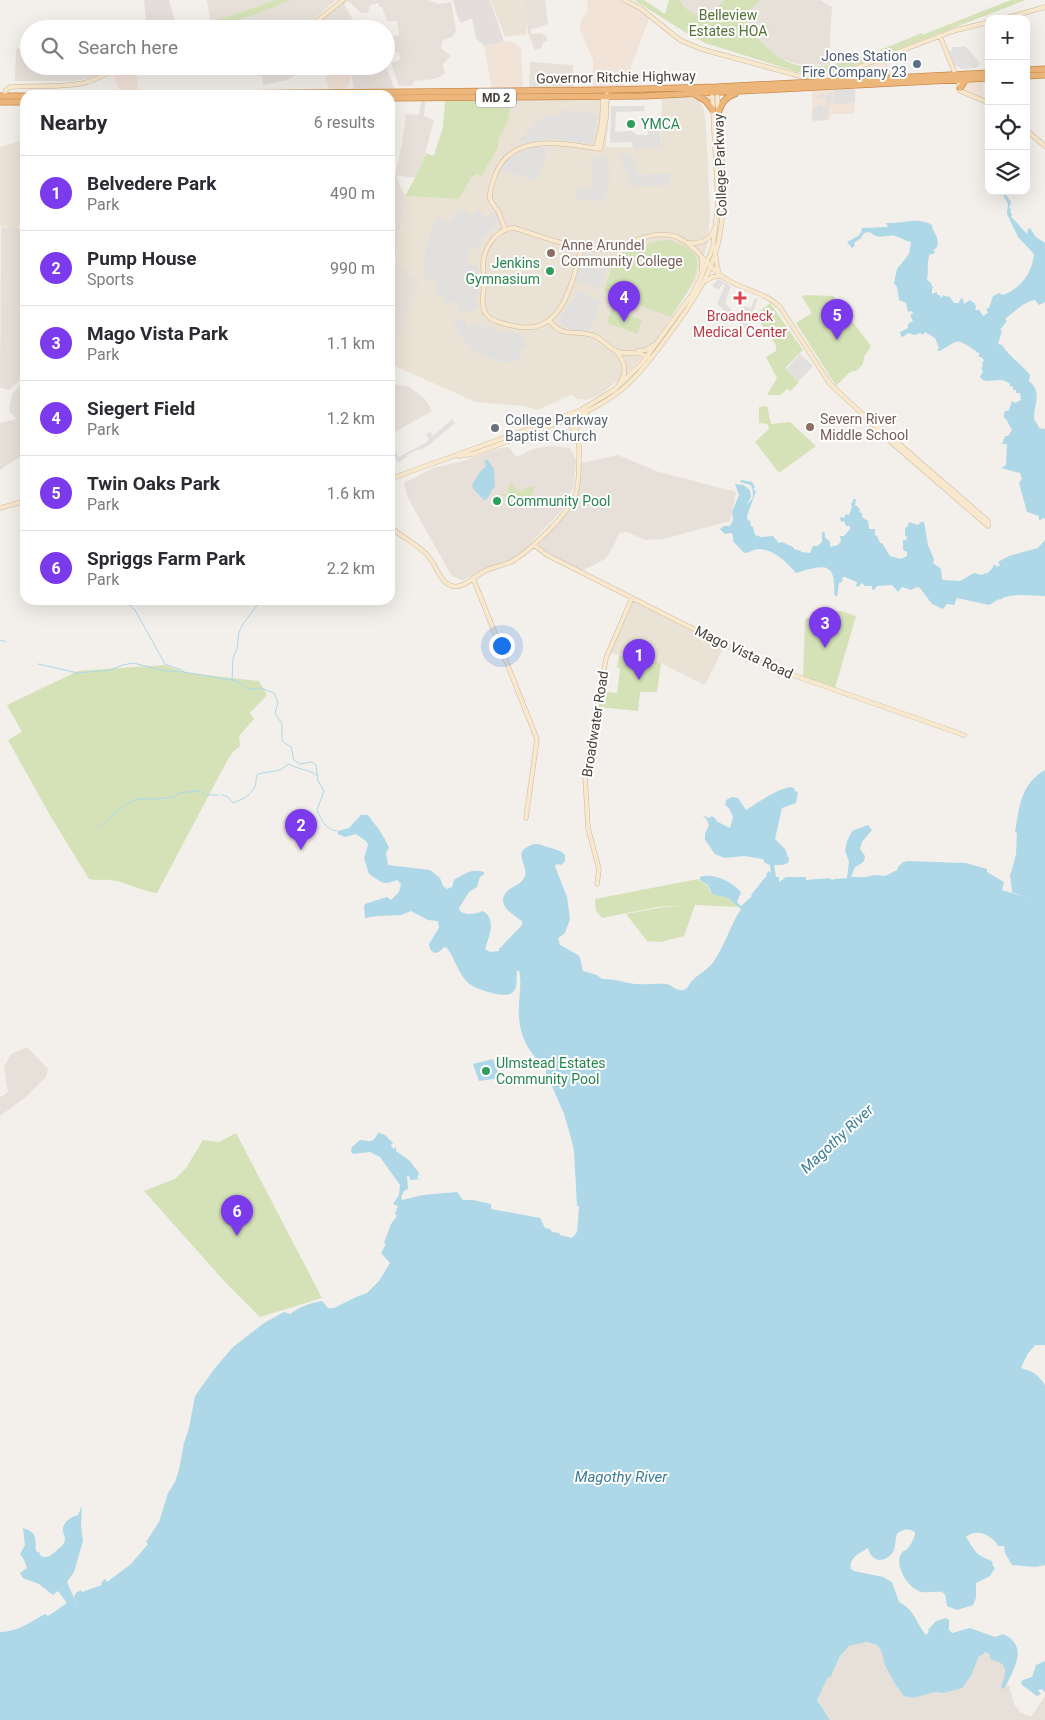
<!DOCTYPE html>
<html lang="en">
<head>
<meta charset="utf-8">
<style>
  body { margin:0; font-family:Roboto,sans-serif; background:#f2f2f3; color:#2b2b33 }
  .controls { position:absolute; right:15px; top:15px; display:grid; overflow:hidden; border-radius:10px; box-shadow:0 5px 20px #0002 }
  .controls button { width:45px; height:45px; display:grid; place-items:center; padding:0; border:0; border-bottom:1px solid #e1e1e2; background:#fff; color:#2b2b33; font:25px sans-serif }
  .you { position:absolute; left:501px; top:645px; width:18px; height:18px; margin:-12px; border:4px solid #fff; border-radius:50%; background:#1a73e8; box-shadow:0 0 0 8px #1a73e833 }
  .badge { display:grid; place-items:center; width:32px; height:32px; border-radius:50%; background:#7c3aed; color:#fff; font-size:16px; font-weight:700 }
  .pin { position:absolute; translate:-50% -41px; filter:drop-shadow(0 1px 2px #0008) }
  .pin::after { content:''; position:absolute; top:26px; width:18px; height:15px; background:inherit; clip-path:polygon(0 0,100% 0,50% 100%) }
  .list { margin:0; padding:0; list-style:none }
  h2 { display:flex; justify-content:space-between; align-items:center; height:65px; margin:0; padding:0 20px; font-size:21px }
  h2 small { font-size:16px; font-weight:400; color:#7c7c81 }
  .list li { display:grid; grid-template-columns:32px 1fr auto; gap:15px; align-items:center; box-sizing:border-box; height:75px; padding:0 20px; border-top:1px solid #e1e1e2 }
  .list b { display:block; font-size:19px; white-space:nowrap }
  .list p { margin:0; font-size:16px; white-space:nowrap; color:#7c7c81 }
  .list em { font-size:16px; font-style:normal; color:#7c7c81 }
  .icon { flex:none; width:28px; height:28px; fill:none; stroke:currentColor; stroke-width:2; stroke-linecap:round; stroke-linejoin:round }
  .map { position:relative; flex:none; width:1045px; height:1720px; overflow:hidden }
  .search { position:absolute; background:#fff; box-shadow:0 5px 20px #0002; left:20px; top:20px; width:375px; height:55px; display:flex; align-items:center; gap:12px; box-sizing:border-box; padding:0 18px; border-radius:28px; color:#7c7c81; font-size:19px }
  .panel { position:absolute; background:#fff; box-shadow:0 5px 20px #0002; left:20px; top:90px; width:375px; height:515px; border-radius:15px }
  .map>svg:first-child { display:block }
</style>
</head>
<body>
<div class="map">
<svg width="1045" height="1720" viewBox="0 0 1045 1720">
  <rect width="100%" height="100%" fill="#f3efea"/>
  <path fill="#e6e0d9" d="M207,0H275L230,16L210,21Z
    M292,0H336L308,24L295,29L239,26L237,24L236,20Z
    M345,0H428L438,4L451,2L456,31L452,37L443,40L441,48L451,56L443,64L445,74L435,79L414,81L412,86H399L391,63L400,60L399,53L387,51V37L399,35L397,21H387L382,7H379V3L370,5L368,12L361,13L348,1L344,4L358,29H329L322,20Z
    M525,0H545L548,24L537,28L531,29V34L541,33L547,37V41L543,42L541,48L535,50L528,33Z
    M669,0H820L832,7L830,41V65L798,64L709,37Z
    M29,46V66H105L108,71L97,77L73,81H15L16,49Z
    M530,62L573,65L574,90L529,89Z
    M235,66H293L295,69L294,76L287,80L263,85L262,76L235,71Z
    M350,66H386L394,88L354,90Z
    M426,100L424,116L434,120L425,154L420,167L415,178L395,175L402,144L406,114L419,115L421,101Z
    M390,101H394L393,170L405,196L395,262L421,280L411,310L390,348Z
    M1,227L25,229V349L24,351L25,375L9,390L0,388Z
    M25,380V453L0,470V423L17,419L9,411L12,394Z
    M390,384L408,386L425,399L432,411L390,435Z
    M551,446L570,448L576,460L574,486L563,509L526,548L510,560L480,571L462,581L451,575L408,498L404,483L433,468L463,461L495,449L508,447L517,457L533,449Z
    M618,455L659,472L736,492L730,521L663,539L645,540L625,531L623,533L620,532L609,554L605,559L582,571L542,549L539,545L573,506L577,494L582,463Z
    M27,1047L48,1069L46,1077L26,1097L0,1116V1097L8,1092L4,1067L11,1054Z
    M864,1642L877,1645L881,1650L885,1666L897,1687L904,1694L910,1698L935,1692L943,1693L962,1687L971,1676L979,1655L986,1652L990,1655V1659L999,1661L1005,1667L1006,1675L1001,1688L1009,1685L1014,1704L1020,1712L1031,1717L1045,1696V1720H830L817,1700L828,1677L832,1674L842,1653L849,1646Z"/>
  <path fill="#f2e3d8" d="M587,0H624L650,16L623,88L593,89V60L579,27L583,17L588,11Z
    M510,41L521,48L523,89L492,90L484,46Z
    M887,58L891,74L880,75L878,69V71L867,76L845,77L844,74Z
    M124,66H131L134,71L138,81L137,93H121L112,73Z
    M326,66H350L351,76L347,90H330L326,79Z
    M983,81L984,98L967,93L962,90V86L965,82Z
    M856,89L854,114H832L829,120L812,122V91Z"/>
  <path fill="#e3dedb" d="M144,0H169L176,25L147,28Z
    M453,0H490L504,42L484,46L476,38L472,18L461,23L457,15Z"/>
  <path fill="#eae2d5" d="M491,0H525L527,13L526,34L505,37Z
    M696,96L704,109L706,125L710,212L708,244L696,280L665,327L641,359L626,374L600,395L587,400L577,399L571,395L537,410L523,406L476,402L390,364V348L411,310L421,280L395,263L405,196L459,199L471,178L478,174L481,175L497,150L498,141L509,118L511,100H610L606,147H661L662,99Z
    M25,140V215L17,229L0,226V147Z
    M633,601L724,647L705,685L661,663L610,653Z"/>
  <path fill="#d5e2b8" d="M275,0H292C266,10 238,22 211,27C187,31 161,29 137,29L210,21L230,16Z
    M634,0H644L665,14L669,0H679L687,10L707,21L712,12L725,0H760L746,15L747,28L771,25V26L749,30C761,42 773,55 788,62C825,78 886,47 922,33V35L1011,0H1026L841,71L823,74L797,72L705,43L683,31Z
    M511,100L509,118L498,141V148L481,176L477,174L471,178L459,199L405,196L415,178L426,153L433,156L434,155L443,127L445,101Z
    M670,240C676,243 682,244 688,248C713,263 680,301 671,317L604,292L615,257C632,247 650,241 670,240Z
    M806,295L833,296L871,346L864,357L863,364L858,370L850,372L836,386L796,323L812,313L802,297Z
    M770,303L803,350L785,368L799,382L791,391L787,389L781,395H767L777,378L766,357L776,351V345L755,315Z
    M612,309L642,320L637,334L607,323Z
    M767,406L771,424L790,422L816,446L779,473L755,442L769,429L768,424L759,423V407Z
    M512,483L517,491L520,492L525,488L535,486L529,501L525,502L515,498L516,499L513,506L511,505L510,500L508,501L502,494H507L510,484Z
    M828,611H841L856,616L835,688L803,678L805,619L815,615H824Z
    M619,655L661,663L657,692H640L638,711L599,707L601,691L617,693L620,669L617,667Z
    M164,665L188,673L259,681L267,695L250,713L254,719L239,736L240,746L233,752L227,761L157,893C141,891 126,882 110,880C103,879 96,881 89,879L51,817L8,740L22,732L7,705L78,671Z
    M698,879C704,883 709,885 710,892L728,898L739,907L695,905L684,936L661,942L647,941L626,914L658,908L686,905L657,907L602,918L596,911L595,899Z
    M236,1133L322,1298L260,1317L225,1282L144,1191L175,1179L186,1168L203,1140L219,1142Z"/>
  <path fill="#e2e0de" d="M965,46L980,63L977,66L976,68L962,69L954,64L950,52L952,50V47H961Z
    M854,89L855,103L833,104L834,90Z
    M830,92H832L831,103H829L828,119L812,120L813,111L817,106L822,105L823,108L827,105H826V98L818,97V94L827,95Z
    M611,106H645L644,111L616,112L615,132L632,131L637,135H648L650,120H660L661,147L633,149L632,142L613,143L610,142Z
    M561,110L575,112L576,110L597,115L592,144L563,140L547,139L525,143L520,139L543,116L560,115Z
    M533,147H546L547,153L538,178L533,180L500,169L504,163L512,156Z
    M630,153L639,175L670,174V185L632,186L619,156Z
    M606,155L610,176L606,196L601,201L576,199L577,189H592V169L591,160Z
    M462,208L470,216L478,208L486,218L493,212L497,214L500,222L481,241L477,249L470,247L466,264L479,266V296L475,297L478,308L468,313L466,309L460,312L457,302L445,303L444,296H437L436,280H425L424,259L426,247L430,234L438,217L450,223L456,213Z
    M587,253L609,261L599,289L575,281L584,255Z
    M718,279L731,286L725,303L739,318L744,306L751,308L755,298L758,299L746,329L717,304L725,285L722,284L719,290L712,286Z
    M578,291L601,301L594,318L596,319L587,331L570,330L558,321Z
    M459,319L464,320L468,328L479,321L485,329L489,325L496,330L507,333H520L526,347L520,349L521,360L507,362L497,361L474,351L463,340L457,331L453,322Z
    M800,354L813,366L799,381L786,369Z
    M452,419L455,423L429,445L420,450L419,449L407,455V457L398,463L390,448L394,447L398,457L426,443L429,440L426,434L431,432L433,436Z"/>
  <path fill="#aed8e8" d="M1003,191H1005L1006,195L1011,202L1009,208L1011,209L1010,212L1012,214L1011,217C1018,223 1021,228 1027,234L1028,229L1030,228L1036,237L1045,243V302L1039,305L1035,300C1024,302 1015,311 1005,319L1007,321L1000,330L1002,331L998,344L1002,345C1009,357 1021,363 1030,375L1029,381C1042,392 1035,401 1034,416C1034,421 1038,424 1039,428L1045,429V519L1043,518L1041,520H1039V516L1027,512L1019,483L1022,479L1020,473L1001,468L1006,465L1007,444H1002L1005,436H1008L1012,430L1006,419L1004,418V412L1009,410L1012,401L1015,403L1021,400L1020,393H1016V390H1013V386L1010,387V384C998,374 987,387 980,377L983,371L981,368L983,366L982,363L984,360L981,357H979V353L976,352V351C954,337 960,340 940,351L937,350L939,348L935,338L925,332L923,335L921,333L914,335L909,333L902,337L901,336L900,332L908,328V324L913,321L910,315L913,314L912,311L908,312L906,303L899,300L897,287L894,283L897,269L909,254L911,242C905,241 900,237 895,236C885,234 880,241 870,232L864,233L861,238L854,243L855,245L852,248L847,242L860,235L858,234L861,233L862,228C872,228 879,227 888,227L886,223C901,224 919,216 932,225C932,233 940,235 937,247L933,251H935L934,254H930C926,264 929,271 927,280L931,283L932,287H934L932,289V294L937,292V295H939L942,298L943,295L948,297L949,296L954,303H959L961,298L963,299L964,304L970,300L975,304L976,307L975,310H979L983,316L988,313L986,309L989,308L993,296L999,293L1003,295C1021,288 1032,274 1034,254L1018,237L1007,214L1008,204L1002,193Z
    M487,459L494,469L495,486L486,500H484L474,490L472,485L480,472L486,466L484,462Z
    M741,480L752,482L755,487L753,489L756,491L747,516L748,521L750,520L751,526L753,527L755,535L761,537L773,536L779,543L782,542L793,547L794,549L801,551V552L810,553L813,546H817L822,542V531L825,533V537L830,542V547L838,545L841,541L840,536H844L850,529V526H846L844,521L841,522L840,517L844,518L846,514L849,515L852,507L851,504L854,499H856L855,506H857L860,510L859,512L862,513V517L868,521L869,529H875V535L877,536L880,543H882L890,556L901,559L907,556V552L903,550V540H906L907,537L905,535V528L908,526L909,522L918,525L921,522H924L928,545L934,559L933,563L941,569L942,579L944,580L960,581L974,573L982,575L985,573L986,574L992,569L994,564L997,567L1000,565L998,562L1009,556L1038,548L1045,540V596C1032,596 1010,592 1000,600L999,599L989,605L957,598L954,605L947,604L943,609L932,604L920,588L917,587L911,590L902,587L898,592L892,585L877,586L874,590L872,589V586H865L862,583L858,587L856,586L857,582L845,577H843L842,582L839,583L837,597L834,594C836,560 823,565 796,573C788,563 773,549 759,549C753,549 750,553 744,553L733,541V535L731,533L725,534L720,529L724,526H730L733,520L732,512L739,495L735,484L743,485L750,490L751,497L746,506C753,497 755,498 751,485L740,482Z
    M1045,770V1345H1035L1027,1355L1021,1368C1032,1371 1038,1374 1045,1385V1565L1035,1567L1012,1565L1005,1553L1004,1546H998C994,1537 978,1527 966,1537C977,1554 975,1554 992,1561L993,1566L995,1568L990,1576L976,1583V1598L973,1605L957,1610L947,1606L945,1594L942,1592C935,1591 928,1593 922,1592C909,1590 894,1566 901,1554C904,1549 903,1553 907,1549C911,1546 913,1539 915,1535V1532C909,1528 902,1529 897,1534C895,1539 896,1544 894,1550C887,1563 872,1564 868,1548C860,1553 848,1558 851,1569L854,1571L883,1577L892,1582L899,1602C915,1610 916,1623 926,1635L929,1632L928,1630L936,1621L946,1618L949,1620V1630L952,1633L970,1628L995,1637L1003,1634C1030,1646 1013,1670 1005,1688L1002,1689L1001,1687C1007,1670 1009,1664 990,1659V1655L986,1652L982,1655L979,1656L971,1676L962,1688L943,1693L935,1692L913,1698L904,1696L897,1687L885,1666L881,1650L877,1645L866,1642L849,1646L840,1656L832,1674L831,1677H828L817,1700L830,1720H0V1632C18,1632 30,1622 45,1614L48,1616L67,1603L58,1591L53,1595L39,1584L23,1578L20,1573L27,1568L24,1560L20,1554L25,1545L23,1528C38,1533 35,1538 36,1551L40,1553V1555L43,1557C50,1557 51,1555 56,1551C60,1547 65,1545 65,1538C65,1535 63,1534 63,1531C62,1522 71,1517 78,1515L82,1506L81,1526L83,1541L74,1572L67,1582L78,1607L74,1597L76,1593L81,1590L82,1592L102,1585L101,1583L105,1579L107,1582L131,1564L148,1544L146,1542L159,1522L168,1493L175,1482L179,1470L184,1443L189,1428L195,1396L215,1368L233,1347L264,1323L284,1312L290,1314C301,1306 308,1304 322,1301L328,1308H334L356,1297L367,1293L379,1281L390,1263L381,1253L386,1244L384,1243L391,1224L397,1216L395,1214L398,1206L393,1204L399,1195L400,1185L380,1157L370,1152L353,1154L351,1151L352,1147L360,1140C371,1141 372,1144 378,1133C386,1134 388,1138 393,1143L391,1145L392,1147L394,1149L396,1147V1151L410,1161L419,1173L417,1178L421,1179L410,1180L409,1176H407L408,1189L404,1191L401,1197L402,1200L423,1195L457,1192L463,1200H473L491,1204V1209L540,1218L545,1228L550,1229L552,1232L559,1233L560,1235L572,1238L577,1232L579,1206H577L574,1151L571,1138L564,1114L548,1077L546,1076V1068C527,1052 517,1032 519,1006C519,995 522,982 519,971H517C516,977 518,986 514,991C508,1001 474,989 467,982C458,972 455,959 447,948L444,947L439,952L434,953L430,949L429,944L439,928L438,921L428,920L411,911L401,915L377,916L365,918L364,907L365,904L387,897L391,900L399,892L401,884L397,880C382,886 382,882 369,874L364,858L368,845L367,842L356,834L345,837L338,834V831L349,828L361,815H368C376,826 384,835 389,848L386,853L388,865L430,870L440,878L443,886L447,889L452,887L454,880C464,874 472,868 484,872V874L480,877L477,887L469,892L459,908L460,911C468,916 474,914 483,911C497,920 489,936 485,949L490,952L499,951V949L522,925V921C511,914 493,902 510,889C516,885 522,883 525,876C528,865 513,853 529,846C535,843 539,844 544,846C552,849 560,849 565,855V861L561,865L557,864L555,866L567,897L570,919L565,933L558,938L560,945L578,955L580,958L583,971L597,975L602,979C614,978 627,984 639,984C648,985 657,983 666,984C672,985 675,990 680,990C687,991 688,986 691,982C698,974 708,970 714,961C725,945 730,926 741,909L728,898L712,894L708,885L700,880V877C714,872 732,882 741,892L737,902L741,906L752,896L751,895L767,875L766,874L769,871L771,873L770,865L765,863L763,859L744,856L725,858L715,854L705,840V834L709,825L706,818L703,817L704,816L709,818L712,816L716,819V821L730,828L733,817L729,808L725,805L726,800L732,797L738,798L746,810C761,801 774,790 791,787L795,789L794,791L798,792L796,803L782,808L775,839L785,849L789,859L788,863L782,865H774L776,877H779V882L786,877H806V880L829,878L832,880L835,879L847,878L849,861L845,851L847,841L852,831L868,825L872,830L862,842L860,849L865,856C864,864 861,863 855,867L851,877H866L874,875L885,876L897,870L898,867L903,862L908,861L966,863L987,869V872L1004,882L1002,890L1026,897L1012,892L1010,874L1011,873L1016,854L1017,833L1015,832C1019,808 1021,783 1045,770Z
    M493,1059L500,1078L479,1081L473,1064Z
    M1045,1661V1692L1041,1689L1038,1690L1041,1694L1037,1696L1022,1685L1021,1682L1023,1680L1032,1677L1036,1665Z"/>
  <g fill="none" stroke-linecap="round" stroke-linejoin="round">
    <path stroke="#aed8e8" stroke-width="1" d="M124,600L135,610L165,664L182,670L184,672L237,681L248,689L261,688L274,693L278,703L275,713L282,724V741L291,747L294,760L300,764L311,762L316,765L318,781L324,791L317,810C321,819 326,830 337,831
      M0,640L6,642
      M38,664L78,673L110,670L123,665L133,663L166,671L184,672
      M232,681L233,658L237,649L239,632L243,624L261,600
      M222,795L228,797L233,803C241,800 252,795 255,786C257,781 255,778 258,774L280,770L289,764C299,770 309,769 318,776
      M99,828L115,813L128,803L137,799H158L174,797L178,793L199,791L202,792L204,795H219"/>
    <defs>
      <path id="secondary" d="M624,0L640,8L680,40L701,49L800,76L825,77L843,73L953,31L989,22
        M1003,19L1045,7
        M307,29L343,0
        M940,36L959,83L960,88
        M960,91L989,103
        M4,96L6,90L10,87C34,85 60,88 84,83C97,80 109,73 120,66
        M1026,130L1045,146
        M596,148L602,122L603,96
        M505,229C502,223 501,216 498,211C495,206 491,203 490,198C489,191 493,182 495,176C510,131 566,144 600,149L606,118L607,94
        M688,243C700,244 710,241 714,229
        M582,247C572,281 563,338 514,326C505,324 492,322 486,314C480,305 484,294 484,284C485,278 483,272 483,265C484,247 496,229 514,228C538,235 575,250 599,249C626,249 650,227 677,237C698,246 707,268 726,279C743,290 765,292 780,307L830,384L869,420L875,423L988,521V526
        M702,257V272
        M706,281L712,277L720,276L717,266L716,257
        M549,320C563,339 573,329 592,335C602,338 608,348 618,352C630,355 636,350 648,357
        M616,351C625,362 628,372 619,384
        M638,351L646,350L654,345
        M569,419L575,436
        M870,421L884,436L988,526
        M576,431L580,420L586,414
        M459,456L473,454C497,445 520,437 544,428C574,417 604,407 628,384C647,366 662,344 678,322C699,293 717,263 721,227C727,184 719,134 717,90
        M390,479L581,410L614,390L642,363L693,293L702,275L713,247L718,203L712,92
        M0,508L25,501
        M390,527C403,538 418,544 429,557C436,566 441,583 452,586C463,589 474,577 483,572C492,567 502,566 511,562C530,551 566,516 575,496C579,485 579,471 579,459C580,446 578,428 569,419
        M534,545L547,555L767,666L964,735
        M473,578L537,739L526,818
        M597,884L599,869L588,828L585,775L606,658L632,598"/>
      <path id="highway" d="M1026,70L1045,69
        M1026,76L1045,75
        M960,88L966,79
        M94,95L608,90L717,87L989,73
        M696,95L706,101L713,110
        M0,96H25
        M390,98L645,96L989,78
        M0,102H25
        M718,114C721,104 724,98 735,94"/>
    </defs>
    <use href="#secondary" stroke="#cdba9f" stroke-width="5"/>
    <use href="#highway" stroke="#cb8b4c" stroke-width="7"/>
    <use href="#secondary" stroke="#f8e8ce" stroke-width="4"/>
    <use href="#highway" stroke="#edb77b" stroke-width="5.5"/>
  </g>
  <circle fill="#5c6f8a" stroke="#fff" stroke-width="2" cx="917" cy="64" r="5"/>
  <g fill="#2e9e5b" stroke="#fff" stroke-width="2">
    <circle cx="631" cy="124" r="5"/>
    <circle cx="550" cy="271" r="5"/>
    <circle cx="497" cy="501" r="5"/>
    <circle cx="486" cy="1071" r="5"/>
  </g>
  <g fill="#8d6e63" stroke="#fff" stroke-width="2">
    <circle cx="551" cy="253" r="5"/>
    <circle cx="810" cy="427" r="5"/>
  </g>
  <path fill="#e0444e" stroke="#fff" stroke-width="2" d="M737.5 290.5h5v5h5v5h-5v5h-5v-5h-5v-5h5z"/>
  <circle fill="#6b7280" stroke="#fff" stroke-width="2" cx="495" cy="428" r="5"/>
  <g text-anchor="middle" stroke-width="4" stroke-linejoin="round" paint-order="stroke">
    <rect fill="#fff" stroke="#7e7974" stroke-width="1" x="476" y="88.5" width="40" height="19" rx="4"/>
    <g font-size="12" font-weight="bold" fill="#463f39">
      <text x="496" y="102">MD 2</text>
    </g>
    <g font-size="14" fill="#537133" stroke="#fff">
      <text x="728" y="20">Belleview<tspan x="728" dy="16">Estates HOA</tspan></text>
    </g>
    <g font-size="14" fill="#4e5e75" stroke="#fff" text-anchor="end">
      <text x="907" y="61">Jones Station<tspan x="907" dy="16">Fire Company 23</tspan></text>
    </g>
    <g font-size="14" fill="#463f39" stroke="#fff">
      <text transform="translate(616 77) rotate(-1)" y="5">Governor Ritchie Highway</text>
      <text transform="translate(720 165) rotate(-92)" y="5">College Parkway</text>
      <text transform="translate(744 652) rotate(25)" y="5">Mago Vista Road</text>
      <text transform="translate(595 724) rotate(-81)" y="5">Broadwater Road</text>
    </g>
    <g font-size="14" fill="#27864d" stroke="#fff" text-anchor="start">
      <text x="641" y="129">YMCA</text>
      <text x="540" y="268" text-anchor="end">Jenkins<tspan x="540" dy="16">Gymnasium</tspan></text>
      <text x="507" y="506">Community Pool</text>
      <text x="496" y="1068">Ulmstead Estates<tspan x="496" dy="16">Community Pool</tspan></text>
    </g>
    <g font-size="14" fill="#785e54" stroke="#fff" text-anchor="start">
      <text x="561" y="250">Anne Arundel<tspan x="561" dy="16">Community College</tspan></text>
      <text x="820" y="424">Severn River<tspan x="820" dy="16">Middle School</tspan></text>
    </g>
    <g font-size="14" fill="#be3a42" stroke="#fff">
      <text x="740" y="321">Broadneck<tspan x="740" dy="16">Medical Center</tspan></text>
    </g>
    <g font-size="14" fill="#5b616d" stroke="#fff" text-anchor="start">
      <text x="505" y="425">College Parkway<tspan x="505" dy="16">Baptist Church</tspan></text>
    </g>
    <g font-size="15" font-style="italic" fill="#3a7c96" stroke="#fff">
      <text transform="translate(837 1139) rotate(-43)" y="5">Magothy River</text>
      <text x="621" y="1482">Magothy River</text>
    </g>
  </g>
</svg>
<div class="controls">
<button>+</button>
<button>−</button>
<button><svg class="icon" aria-label="locate" viewBox="0 0 24 24"><circle cx="12" cy="12" r="6"/><path d="M12 2v4M12 18v4M2 12h4M18 12h4"/></svg></button>
<button><svg class="icon" aria-label="layers" viewBox="0 0 24 24"><path d="M12 4l9 5-9 5-9-5zM3 14l9 5 9-5"/></svg></button>
</div>
<div class="you"></div>
<div class="pin badge" style="left:639px;top:680px">1</div>
<div class="pin badge" style="left:301px;top:850px">2</div>
<div class="pin badge" style="left:825px;top:648px">3</div>
<div class="pin badge" style="left:624px;top:322px">4</div>
<div class="pin badge" style="left:837px;top:340px">5</div>
<div class="pin badge" style="left:237px;top:1236px">6</div>
<div class="search"><svg class="icon" aria-label="search" viewBox="0 0 24 24"><circle cx="10" cy="10" r="6"/><path d="M15 15l6 6"/></svg>Search here</div>
<section class="panel">
<h2>Nearby<small>6 results</small></h2>
<ul class="list">
<li><span class="badge">1</span><div><b>Belvedere Park</b><p>Park</p></div><em>490 m</em></li>
<li><span class="badge">2</span><div><b>Pump House</b><p>Sports</p></div><em>990 m</em></li>
<li><span class="badge">3</span><div><b>Mago Vista Park</b><p>Park</p></div><em>1.1 km</em></li>
<li><span class="badge">4</span><div><b>Siegert Field</b><p>Park</p></div><em>1.2 km</em></li>
<li><span class="badge">5</span><div><b>Twin Oaks Park</b><p>Park</p></div><em>1.6 km</em></li>
<li><span class="badge">6</span><div><b>Spriggs Farm Park</b><p>Park</p></div><em>2.2 km</em></li>
</ul>
</section>
</div>
</body>
</html>
